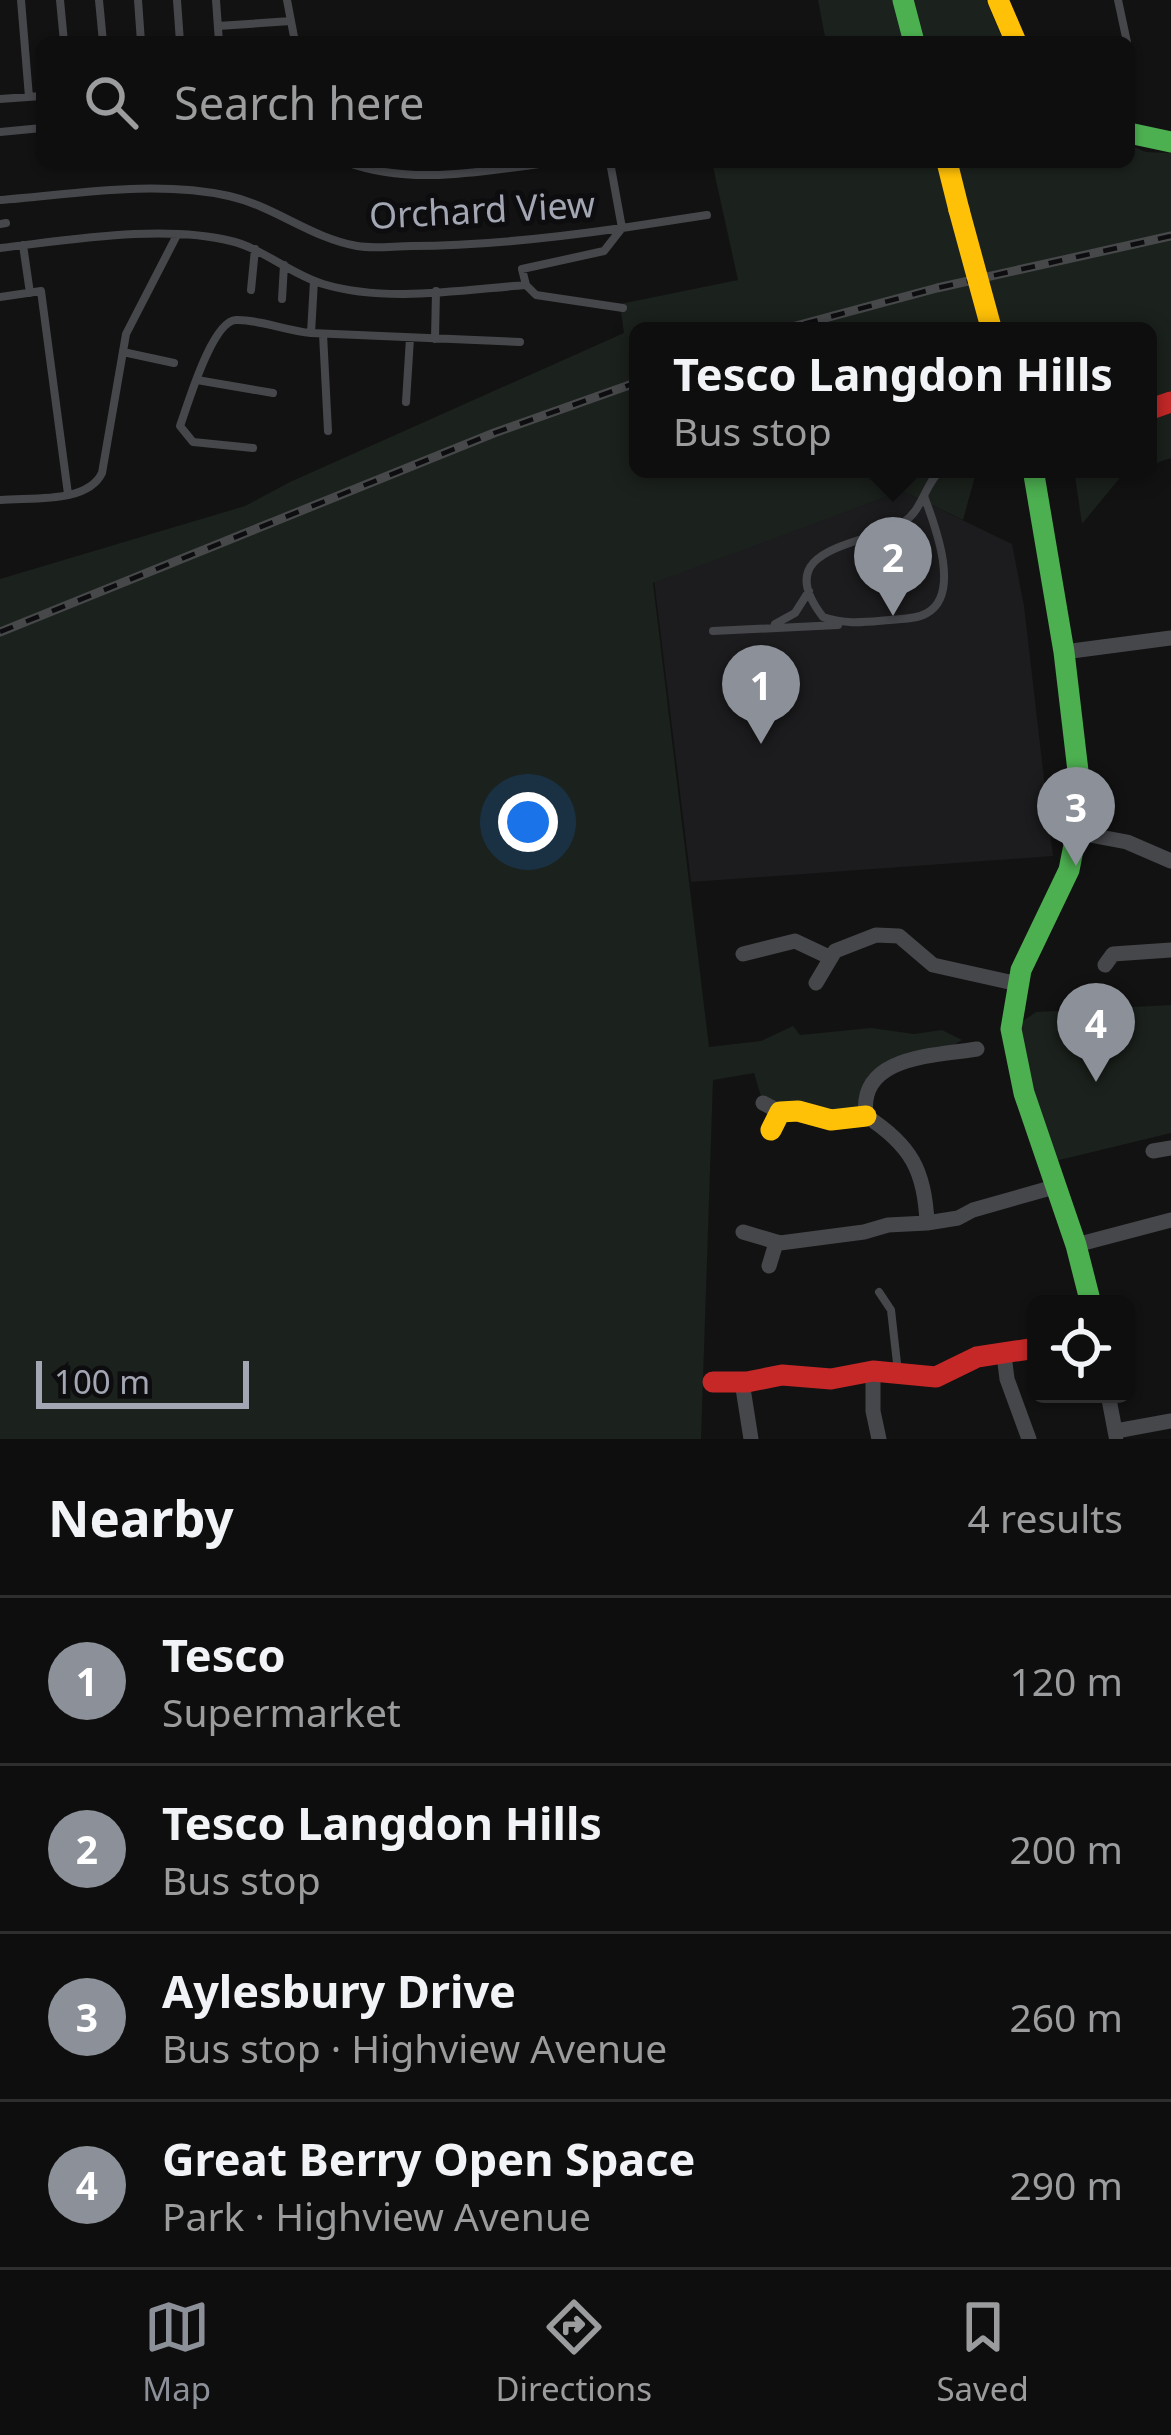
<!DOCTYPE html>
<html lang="en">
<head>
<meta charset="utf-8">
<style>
  body { margin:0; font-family:"Noto Sans",sans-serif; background:#171717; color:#f1f3f6 }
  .controls { position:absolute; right:36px; bottom:36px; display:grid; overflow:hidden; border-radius:18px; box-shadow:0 3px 9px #0004 }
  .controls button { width:108px; height:108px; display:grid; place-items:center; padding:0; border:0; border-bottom:3px solid #2e2e2e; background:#0e0e0e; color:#f1f3f6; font:60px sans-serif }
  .scale { position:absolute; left:36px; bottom:30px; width:213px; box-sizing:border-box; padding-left:12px; border:6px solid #a3a6b3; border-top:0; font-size:33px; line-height:42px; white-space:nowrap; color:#a3a6b3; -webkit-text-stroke:9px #0d0c0e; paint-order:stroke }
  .you { position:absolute; left:528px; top:822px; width:42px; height:42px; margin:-30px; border:9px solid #fff; border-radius:50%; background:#1a73e8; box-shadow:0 0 0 18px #1a73e833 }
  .badge { display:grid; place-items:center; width:78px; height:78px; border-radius:50%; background:#8c9099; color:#fff; font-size:39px; font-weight:700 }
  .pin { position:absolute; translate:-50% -99px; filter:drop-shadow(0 3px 6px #0008) }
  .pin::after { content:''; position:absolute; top:63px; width:42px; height:36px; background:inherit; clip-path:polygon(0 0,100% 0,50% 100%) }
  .popup { position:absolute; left:629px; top:322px; width:528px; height:156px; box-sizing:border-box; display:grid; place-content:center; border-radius:18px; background:#0e0e0e; filter:drop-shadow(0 3px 9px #0005); font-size:39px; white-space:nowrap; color:#9b9c9e }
  .popup b { font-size:45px; color:#f1f3f6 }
  .popup::after { content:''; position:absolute; left:50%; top:100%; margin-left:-24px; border:24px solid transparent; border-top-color:#0e0e0e }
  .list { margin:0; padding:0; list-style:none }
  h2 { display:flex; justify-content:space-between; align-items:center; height:156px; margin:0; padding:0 48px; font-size:51px }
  h2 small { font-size:39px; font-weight:400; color:#9b9c9e }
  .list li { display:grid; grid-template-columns:78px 1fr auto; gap:36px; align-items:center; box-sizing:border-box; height:168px; padding:0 48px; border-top:3px solid #2e2e2e }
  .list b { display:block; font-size:45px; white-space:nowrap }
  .list p { margin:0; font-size:39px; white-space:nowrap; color:#9b9c9e }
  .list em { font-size:39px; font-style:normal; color:#9b9c9e }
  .icon { flex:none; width:66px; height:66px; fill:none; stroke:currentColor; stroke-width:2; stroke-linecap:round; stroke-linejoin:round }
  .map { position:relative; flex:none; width:1171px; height:1439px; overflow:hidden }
  .search { position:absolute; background:#0e0e0e; box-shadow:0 3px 9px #0004; left:36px; right:36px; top:36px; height:132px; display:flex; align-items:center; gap:30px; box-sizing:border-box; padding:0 42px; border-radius:18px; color:#9b9c9e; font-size:45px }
  .sheet { height:828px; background:#0e0e0e }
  nav { display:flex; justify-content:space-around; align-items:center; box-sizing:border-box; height:168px; border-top:3px solid #2e2e2e; background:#0e0e0e; font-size:33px; color:#9b9c9e }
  nav a { display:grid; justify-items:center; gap:6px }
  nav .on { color:#8c9099 }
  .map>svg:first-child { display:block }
</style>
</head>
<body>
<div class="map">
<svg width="1171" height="1439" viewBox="0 0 1171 1439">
  <rect width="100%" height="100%" fill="#121212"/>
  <path fill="#1c1c1e" d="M902,491L1012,544L1024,606L1053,856L691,882L654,580Z"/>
  <path fill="#1b211c" d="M818,0H986L1004,42H826Z
    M1129,145L1146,152L1171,153V458L1148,466V331H638V469H977L963,520L902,491L653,583L709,1047L761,1041L793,1026L800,1035L871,1028L914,1034L942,1030L962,1040L937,1055L881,1072L866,1116L763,1103L754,1073L713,1080L701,1439H0V579L245,506L290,482L624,333L620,304L738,280L712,162H1129Z
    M1074,469H1138L1123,474L1082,524Z
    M1171,1005V1133L1047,1163L1011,1029L1036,1012Z"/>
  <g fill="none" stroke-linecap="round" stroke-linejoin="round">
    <path stroke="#46474b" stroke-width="8" d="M21,0L29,97
      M60,0L64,42
      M99,0L103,42
      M138,0L141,42
      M177,0L180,42
      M216,0L219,42
      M287,0L295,42
      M1118,0L1127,42
      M218,26L291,21
      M1129,50V51
      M0,99L42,96
      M0,132L42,128
      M346,162C414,187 486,170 556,162
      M0,200C75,194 155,180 229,196C274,206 311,238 357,246C374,249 394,246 412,246C483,246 552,238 622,228L610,162
      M0,224L6,223
      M23,245L30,293
      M0,248C70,240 163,224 231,241C264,249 290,274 323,284C386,303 461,290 526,285
      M526,285L522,269L604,251L622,228L707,215
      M526,285L536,295L623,308
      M251,290L255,249
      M0,297L41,291L68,494
      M282,299L284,265
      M311,333L520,342
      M323,334L328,431
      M435,339L436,291
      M123,352L174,363
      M197,380L273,393
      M406,402L410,338
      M253,448L193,442L180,426C188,404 212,321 236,320C258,319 287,331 311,333L314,281
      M924,496C934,523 962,594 927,613C917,619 901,619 890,620C865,622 847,625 823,617C767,545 868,546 904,522C923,509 925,483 942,469
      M0,500C31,497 87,504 102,473L126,334L177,235
      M775,624L795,613L809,591
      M713,631L838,625
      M879,1292L891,1310L898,1372"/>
    <path stroke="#46474b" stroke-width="15" d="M1064,652L1171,638
      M1079,833L1127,842L1171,861
      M743,954L795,941L829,957
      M1105,965L1113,954L1171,950
      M816,983L835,951L876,935L899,936L933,965L1018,984
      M763,1103L780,1112
      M1153,1151L1171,1148
      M927,1223C925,1171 911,1145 866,1116C858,1055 935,1056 977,1049
      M743,1232L780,1243L864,1232L888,1225L927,1223L958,1218L973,1210L1054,1187
      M1076,1245L1171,1220
      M769,1266L776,1243
      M1004,1355L1007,1379L1029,1439
      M873,1371V1411L879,1439
      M742,1382L751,1439
      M1108,1394L1116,1436
      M1116,1431L1171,1421"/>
    <path stroke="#4caf50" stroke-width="21" d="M903,0L914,42
      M1129,133L1171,142
      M1033,469L1064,652L1082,805L1069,870L1021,970L1011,1029L1024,1093L1076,1245L1091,1304"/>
    <path stroke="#ffc107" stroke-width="21" d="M998,0L1016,42
      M947,162L959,210
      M771,1130L780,1112L798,1111L831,1120L866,1116"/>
    <path stroke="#c62828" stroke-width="21" d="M1148,410L1171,402
      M713,1382H747L782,1375L831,1379L873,1371L936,1377L977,1357L1036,1348"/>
    <defs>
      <path id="rail" d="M777,331L937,288L1171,236
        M0,632L494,433L638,382"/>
    </defs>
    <use href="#rail" stroke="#46484a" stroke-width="9"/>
    <use href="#rail" stroke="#0d0c0e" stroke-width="4.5" stroke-dasharray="14" stroke-linecap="butt"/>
    <path stroke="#ffc107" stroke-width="21" d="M959,210L992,331"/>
  </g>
  <g text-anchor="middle" stroke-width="10" stroke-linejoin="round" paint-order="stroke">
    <g font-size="36" fill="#a3a6b3" stroke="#0d0c0e">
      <text transform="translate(482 210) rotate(-3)" y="13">Orchard View</text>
    </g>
  </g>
</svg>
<div class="controls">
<button><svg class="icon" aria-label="locate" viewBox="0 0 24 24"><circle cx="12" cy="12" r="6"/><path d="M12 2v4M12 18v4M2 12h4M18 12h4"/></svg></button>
</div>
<div class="scale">100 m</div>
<div class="you"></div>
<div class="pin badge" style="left:761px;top:744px">1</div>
<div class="pin badge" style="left:893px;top:616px">2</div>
<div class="popup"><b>Tesco Langdon Hills</b>Bus stop</div>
<div class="pin badge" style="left:1076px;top:866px">3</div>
<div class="pin badge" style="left:1096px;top:1082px">4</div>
<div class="search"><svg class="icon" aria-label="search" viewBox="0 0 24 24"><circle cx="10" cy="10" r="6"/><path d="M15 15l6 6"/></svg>Search here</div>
</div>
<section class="sheet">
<h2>Nearby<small>4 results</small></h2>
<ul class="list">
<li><span class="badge">1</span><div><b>Tesco</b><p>Supermarket</p></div><em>120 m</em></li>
<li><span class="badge">2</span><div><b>Tesco Langdon Hills</b><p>Bus stop</p></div><em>200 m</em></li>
<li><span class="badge">3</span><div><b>Aylesbury Drive</b><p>Bus stop · Highview Avenue</p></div><em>260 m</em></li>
<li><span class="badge">4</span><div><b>Great Berry Open Space</b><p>Park · Highview Avenue</p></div><em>290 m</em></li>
</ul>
</section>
<nav>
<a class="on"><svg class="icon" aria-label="map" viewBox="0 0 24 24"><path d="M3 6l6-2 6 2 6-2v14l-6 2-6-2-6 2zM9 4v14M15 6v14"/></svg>Map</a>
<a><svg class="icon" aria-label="directions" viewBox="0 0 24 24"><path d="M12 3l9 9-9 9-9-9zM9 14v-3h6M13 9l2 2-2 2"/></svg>Directions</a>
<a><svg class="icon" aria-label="saved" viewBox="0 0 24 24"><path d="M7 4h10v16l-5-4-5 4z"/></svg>Saved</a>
</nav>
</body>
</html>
